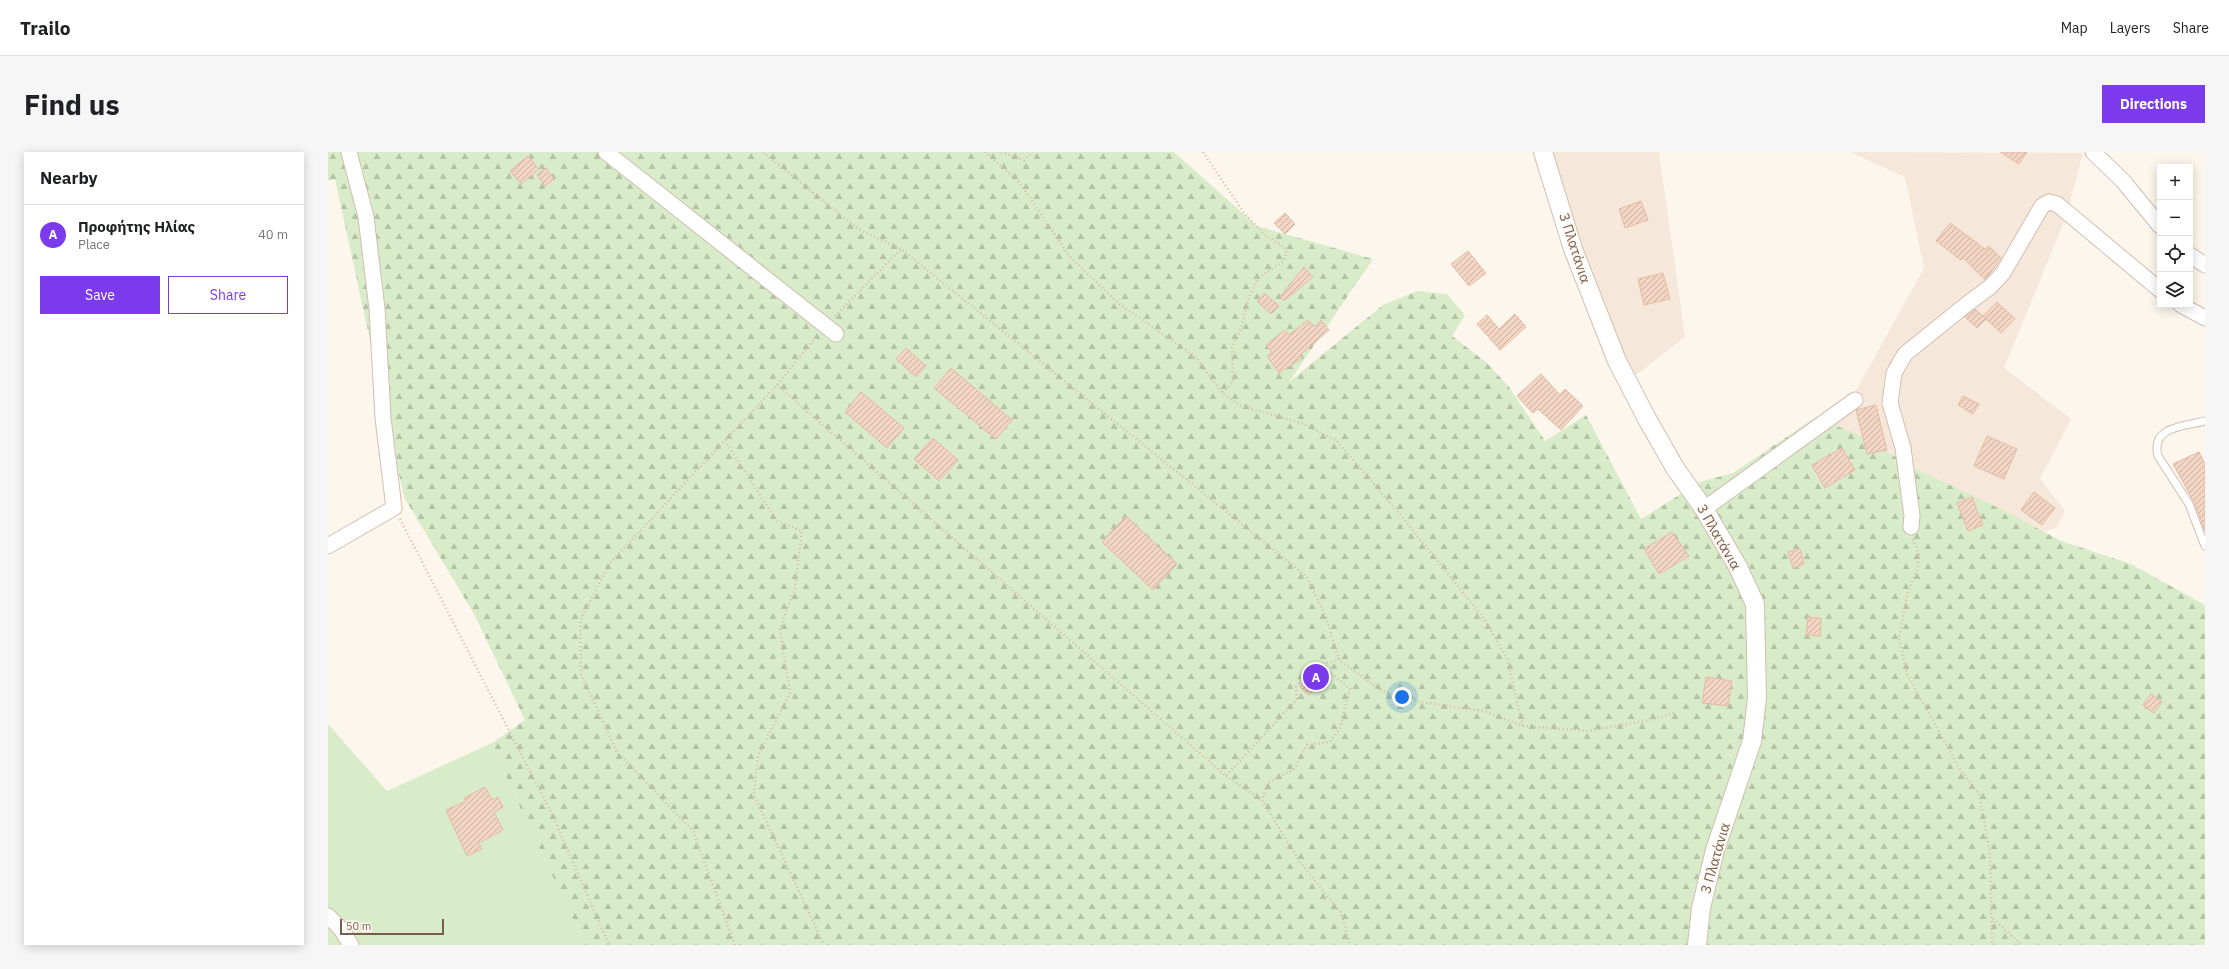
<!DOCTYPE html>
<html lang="en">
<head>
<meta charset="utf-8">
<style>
  body { margin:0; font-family:"IBM Plex Sans",sans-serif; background:#f6f6f6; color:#202124 }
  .controls { position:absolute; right:12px; top:12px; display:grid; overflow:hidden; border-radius:0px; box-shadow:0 2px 10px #0003 }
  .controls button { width:36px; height:36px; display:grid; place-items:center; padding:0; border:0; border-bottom:1px solid #e0e0e0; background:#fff; color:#202124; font:20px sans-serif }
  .scale { position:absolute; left:12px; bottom:10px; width:104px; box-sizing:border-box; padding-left:4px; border:2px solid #7a5c4d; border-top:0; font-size:11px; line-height:14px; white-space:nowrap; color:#7a5c4d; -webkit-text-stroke:3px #fffaf3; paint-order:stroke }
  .you { position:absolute; left:1074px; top:545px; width:14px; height:14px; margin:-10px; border:3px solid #fff; border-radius:50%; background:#1a73e8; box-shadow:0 0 0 6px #1a73e833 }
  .badge { display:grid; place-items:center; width:26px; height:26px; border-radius:50%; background:#7c3aed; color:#fff; font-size:13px; font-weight:700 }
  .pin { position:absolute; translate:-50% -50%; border:2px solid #fff; box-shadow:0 1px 4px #0006 }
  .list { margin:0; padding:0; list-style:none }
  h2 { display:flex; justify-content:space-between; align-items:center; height:52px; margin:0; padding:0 16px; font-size:17px }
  h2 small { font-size:13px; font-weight:400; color:#757577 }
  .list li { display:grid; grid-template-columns:26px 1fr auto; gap:12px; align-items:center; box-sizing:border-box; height:60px; padding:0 16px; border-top:1px solid #e0e0e0 }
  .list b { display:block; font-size:15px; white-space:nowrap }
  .list p { margin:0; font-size:13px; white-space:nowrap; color:#757577 }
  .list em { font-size:13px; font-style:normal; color:#757577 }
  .actions { display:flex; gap:8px; padding:12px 16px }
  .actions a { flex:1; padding:9px 0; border:1px solid #7c3aed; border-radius:0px; text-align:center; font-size:14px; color:#7c3aed }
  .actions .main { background:#7c3aed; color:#fff }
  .icon { flex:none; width:22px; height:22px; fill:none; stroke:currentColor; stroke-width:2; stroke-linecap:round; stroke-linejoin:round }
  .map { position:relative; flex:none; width:1877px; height:793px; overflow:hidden; border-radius:0px }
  header { display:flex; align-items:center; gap:24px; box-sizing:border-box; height:56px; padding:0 20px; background:#fff; border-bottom:1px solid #e0e0e0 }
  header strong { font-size:19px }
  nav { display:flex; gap:22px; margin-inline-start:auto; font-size:14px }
  .intro { display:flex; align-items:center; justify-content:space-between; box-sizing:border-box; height:96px; padding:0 24px }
  h1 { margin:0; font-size:28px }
  .button { padding:10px 18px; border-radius:0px; background:#7c3aed; color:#fff; font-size:14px; font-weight:700 }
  main { display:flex; gap:24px; padding:0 24px }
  aside { flex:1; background:#fff; border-radius:0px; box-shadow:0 2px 10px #0003 }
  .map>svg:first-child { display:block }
</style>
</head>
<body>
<header>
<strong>Trailo</strong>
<nav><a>Map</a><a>Layers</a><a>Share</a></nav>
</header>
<div class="intro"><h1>Find us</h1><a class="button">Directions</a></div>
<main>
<aside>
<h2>Nearby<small></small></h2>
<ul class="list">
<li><span class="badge">A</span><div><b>Προφήτης Ηλίας</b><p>Place</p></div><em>40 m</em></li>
</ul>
<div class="actions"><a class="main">Save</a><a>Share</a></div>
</aside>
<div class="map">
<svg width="1877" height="793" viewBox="0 0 1877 793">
  <defs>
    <pattern id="forest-firs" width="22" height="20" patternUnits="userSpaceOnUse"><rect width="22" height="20" fill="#d8ecc9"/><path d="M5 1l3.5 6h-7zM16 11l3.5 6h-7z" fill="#b4c2a5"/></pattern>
    <pattern id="building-hatch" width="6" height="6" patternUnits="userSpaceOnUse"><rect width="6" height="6" fill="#f3d5c3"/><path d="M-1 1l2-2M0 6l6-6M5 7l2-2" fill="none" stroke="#cab0a1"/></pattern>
  </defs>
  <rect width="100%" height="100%" fill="#fdf6ec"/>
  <path fill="#f5e8da" d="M1221,0H1331L1357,185L1303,227L1282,180Z
    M1522,0L1755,1L1738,65L1676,216L1743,267L1712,327L1737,359L1728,376L1361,470L1525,244L1596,116L1577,25Z"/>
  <path fill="#d8ecc9" d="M0,572L59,639L164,591L184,638L257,793H0Z"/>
  <path fill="url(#forest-firs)" d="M0,0H846L929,74L1045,107L961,230L1055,153L1089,139L1119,142L1137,163L1124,184L1159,211L1181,235L1217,289L1258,263L1313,367L1372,330L1405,321L1488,265L1530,283L1592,319L1677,359L1733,389L1803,412L1877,453V793H257L184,638L164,591L197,568L146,462L76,345L7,27L0,29Z"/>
  <path fill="url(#building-hatch)" stroke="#e6bba3" d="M1672,0H1699L1691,12Z
    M200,4L211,17L193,32L182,19Z
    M218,16L226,27L217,34L209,23Z
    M1313,49L1320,68L1297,76L1291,57Z
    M957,61L967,72L957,82L946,71Z
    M1622,71L1657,97L1661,94L1673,106L1657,128L1635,106L1633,108L1608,89Z
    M1140,99L1158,121L1141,134L1123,112Z
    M976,115L985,125L956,149L952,145Z
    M1335,121L1342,147L1316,153L1310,127Z
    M936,141L951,154L943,162L929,149Z
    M1669,150L1687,167L1673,181L1655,164Z
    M1647,157L1658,167L1649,176L1637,165Z
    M1187,162L1198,175L1172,198L1149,172L1159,163L1171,177Z
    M980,168L986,175L993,168L1001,178L972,203L974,206L951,221L939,204L944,200L938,193L957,178L961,183Z
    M578,196L598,214L588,225L568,207Z
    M623,216L684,268L668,287L606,236Z
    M1213,222L1232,243L1237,237L1255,254L1233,278L1210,257L1205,261L1189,244Z
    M533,240L576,276L559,296L517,260Z
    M1635,244L1651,252L1645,262L1630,253Z
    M1548,253L1559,298L1539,302L1528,258Z
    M1659,284L1689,297L1676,327L1646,314Z
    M605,286L630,308L611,329L586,307Z
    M1514,296L1527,318L1497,336L1484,313Z
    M1871,300L1877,312V379L1866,350L1845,312Z
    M1706,340L1727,356L1714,373L1693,358Z
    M1644,345L1655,373L1640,379L1629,351Z
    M798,364L849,412L825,438L774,390Z
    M1344,380L1361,404L1331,422L1316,397Z
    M1472,397L1476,412L1465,416L1460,400Z
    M1480,465L1493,466L1492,484L1478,483Z
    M987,519L995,526L981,543L972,535Z
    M1378,525L1404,529L1400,554L1374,551Z
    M1823,542L1834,550L1826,561L1815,553Z
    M157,635L164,648L170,645L175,655L166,660L175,678L151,691L154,697L139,704L118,658L138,649L136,646Z"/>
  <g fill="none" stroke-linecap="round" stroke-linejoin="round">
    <defs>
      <path id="service" d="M1877,269C1858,274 1822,274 1830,304L1861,352L1877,394"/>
      <path id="minor" d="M278,0L508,182
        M1765,0L1795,29L1832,74
        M1862,103L1877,113
        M1853,153L1877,166
        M1376,357L1527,248
        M1583,375L1584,364L1575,296L1562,251L1566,221L1577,202L1639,152L1662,135L1675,121L1714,54L1721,50L1729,52L1832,138
        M0,394L66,356L55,266L49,157L38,65L21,0
        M0,764L13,777L23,793"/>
      <path id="tertiary" d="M1215,0L1245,97L1289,209L1318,265L1347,316L1376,357L1410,415L1427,452L1429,546L1424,589L1387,698L1373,756L1369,793"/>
    </defs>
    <use href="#service" stroke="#d1beb0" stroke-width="9"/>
    <use href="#minor" stroke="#d1beb0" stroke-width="17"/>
    <use href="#tertiary" stroke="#d1beb0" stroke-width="20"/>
    <path stroke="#d9b8a5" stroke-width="2.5" stroke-dasharray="1 3" stroke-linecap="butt" d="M435,0L530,77L573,97
      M657,0L691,30L742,105L790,151L868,205L894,241L911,253L976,272L1009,289L1075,366L1157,468L1179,507L1195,574
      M673,0L696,8L705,0
      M875,0L916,61L938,84L959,97L956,109L930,126L921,145L914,174L904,196L905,230L894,241
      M507,164L573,97L978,424L998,465L1011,508L1054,539L1093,550L1156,559L1195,574L1260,579L1322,568L1346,561
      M449,233L898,624L970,546
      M399,292L449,369L474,379L467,436L452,476L462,541L430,604L426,643L496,793
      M72,367L225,664L281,793
      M1585,387L1591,403L1589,417L1579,443L1571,487L1580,524L1631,616L1651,642L1662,702L1664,793
      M994,514L1022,537L1012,576L1002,590L979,593L966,617L940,631L934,648L972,710L1013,761L1022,793
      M969,547L968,535L985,516L1011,507
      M898,624L934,648
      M1665,767L1694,793
      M407,793L365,679L289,600L253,522L252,469L281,412L449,233L489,184"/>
    <use href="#service" stroke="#fff" stroke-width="7"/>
    <use href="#minor" stroke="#fff" stroke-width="15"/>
    <use href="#tertiary" stroke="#fff" stroke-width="18"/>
  </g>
  <g text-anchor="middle" stroke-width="3" stroke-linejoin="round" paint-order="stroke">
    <g font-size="14" fill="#7a5c4d" stroke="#fffaf3">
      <text transform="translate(1247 96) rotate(72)" y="5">3 Πλατάνια</text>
      <text transform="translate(1391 385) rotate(60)" y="5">3 Πλατάνια</text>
      <text transform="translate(1387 706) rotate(-74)" y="5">3 Πλατάνια</text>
    </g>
  </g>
</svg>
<div class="controls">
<button>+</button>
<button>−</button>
<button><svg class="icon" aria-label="locate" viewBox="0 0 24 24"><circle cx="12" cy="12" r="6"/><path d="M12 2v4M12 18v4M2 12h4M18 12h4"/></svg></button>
<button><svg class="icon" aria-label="layers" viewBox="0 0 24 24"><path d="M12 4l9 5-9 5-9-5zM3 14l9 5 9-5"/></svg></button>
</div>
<div class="scale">50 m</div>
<div class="you"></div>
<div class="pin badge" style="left:988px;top:525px">A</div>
</div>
</main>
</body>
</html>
